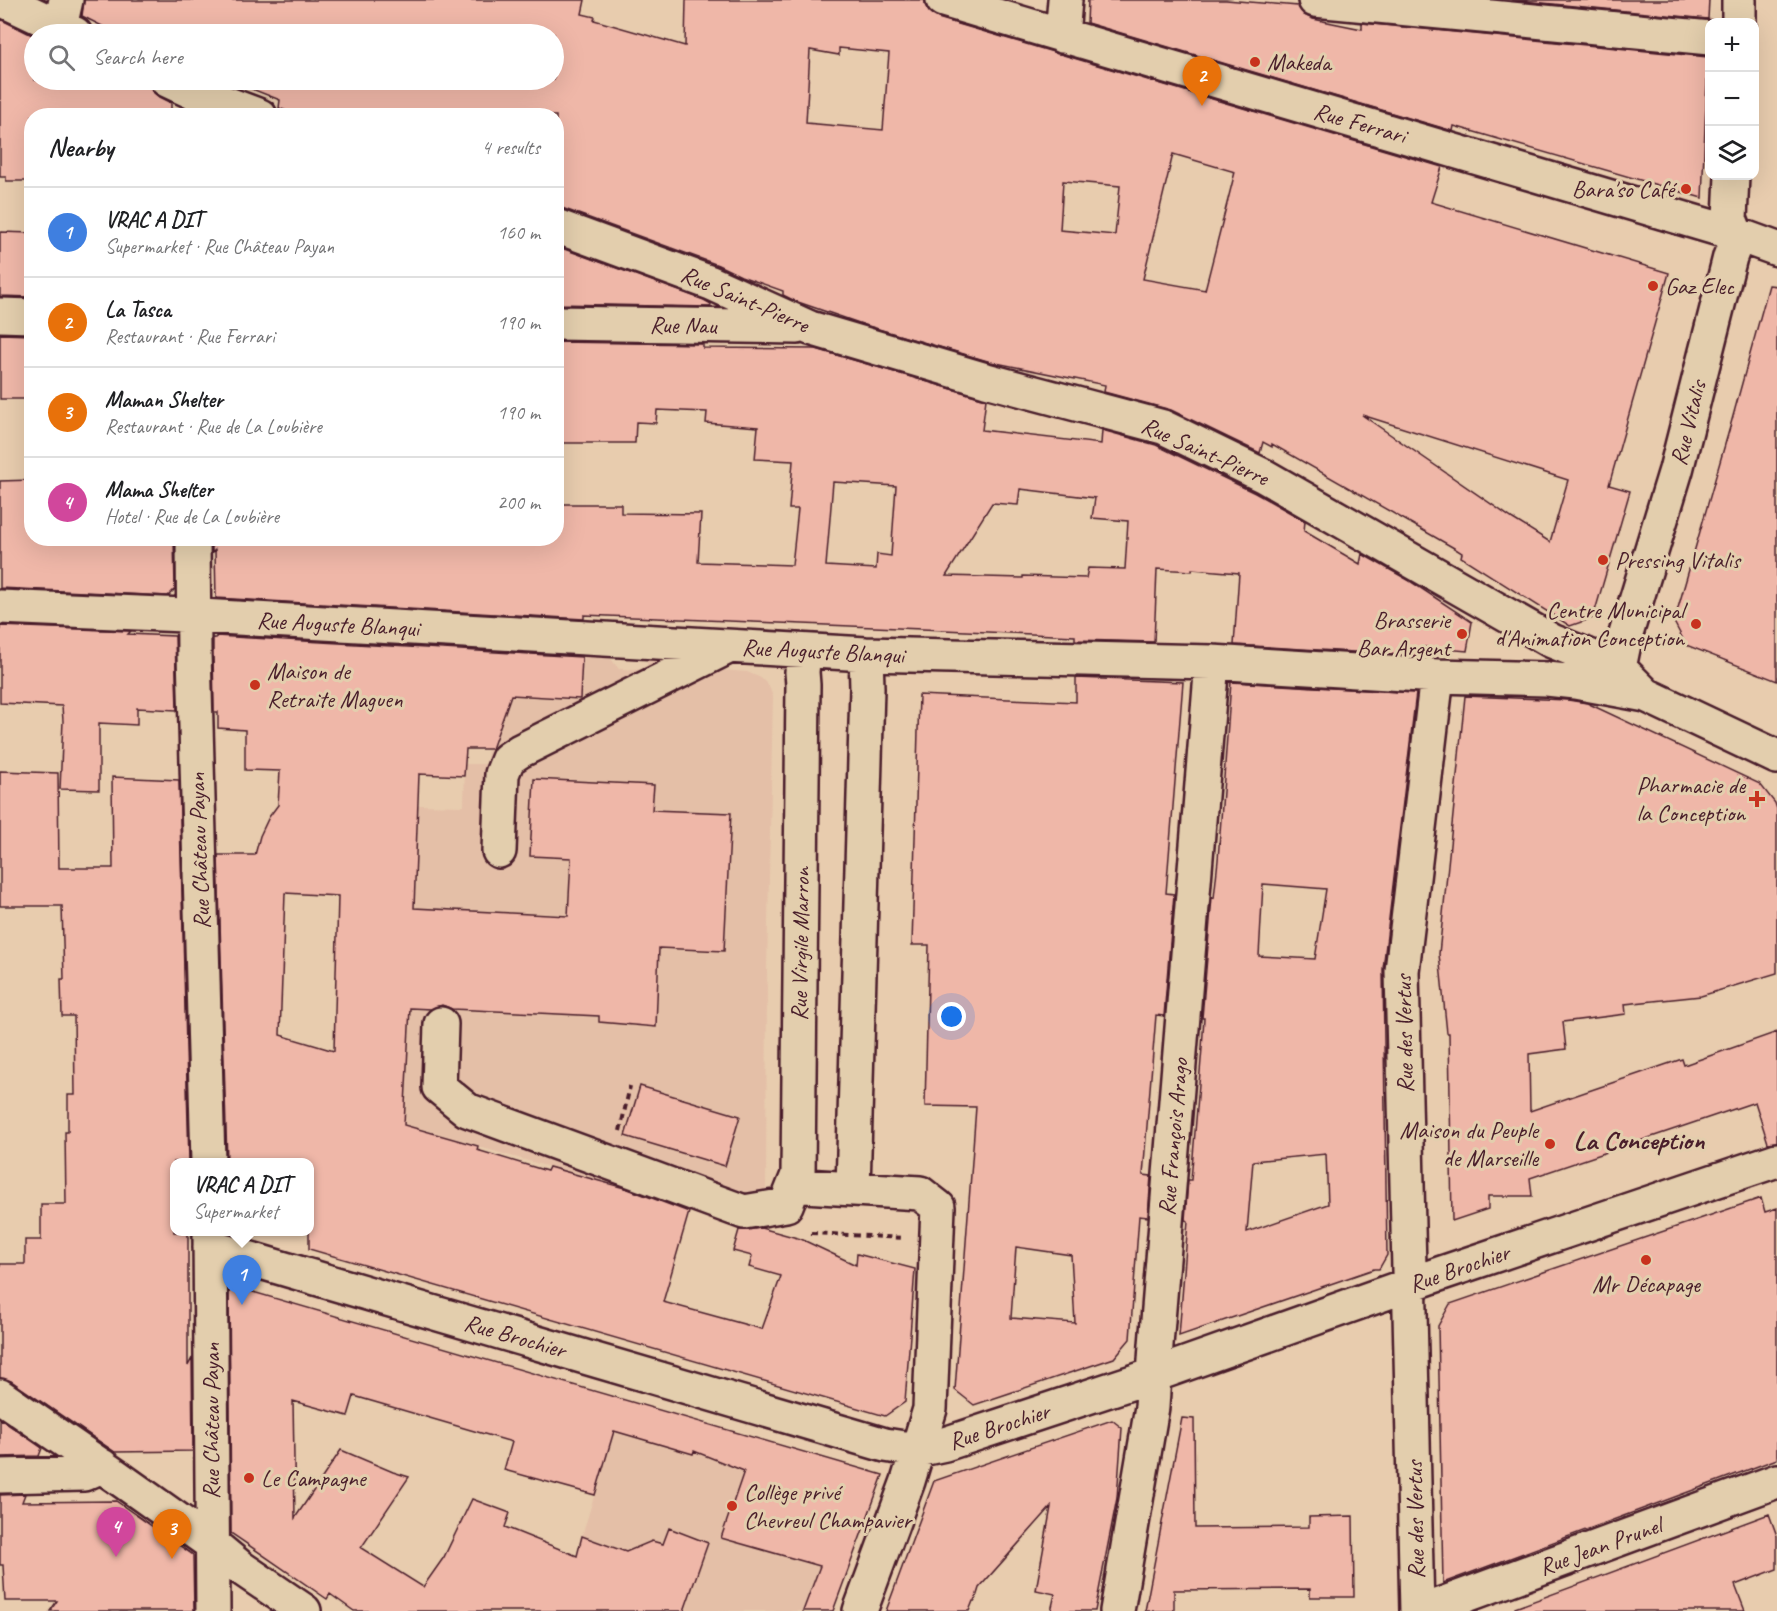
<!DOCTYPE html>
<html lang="en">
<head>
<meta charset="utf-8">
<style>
  body { margin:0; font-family:Caveat,sans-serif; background:#f2f2f2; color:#202124 }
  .controls { position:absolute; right:18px; top:18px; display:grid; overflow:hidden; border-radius:12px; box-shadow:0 6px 24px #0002 }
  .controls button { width:54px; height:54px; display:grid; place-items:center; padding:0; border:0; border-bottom:2px solid #e0e0e0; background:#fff; color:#202124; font:30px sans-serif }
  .you { position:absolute; left:952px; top:1017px; width:21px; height:21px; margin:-15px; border:4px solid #fff; border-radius:50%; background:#1a73e8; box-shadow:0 0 0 9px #1a73e833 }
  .badge { display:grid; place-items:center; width:39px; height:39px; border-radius:50%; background:#c8321e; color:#fff; font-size:20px; font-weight:700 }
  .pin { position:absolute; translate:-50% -50px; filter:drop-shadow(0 2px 3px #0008) }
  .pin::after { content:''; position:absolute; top:32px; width:21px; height:18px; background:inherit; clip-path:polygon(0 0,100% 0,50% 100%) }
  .popup { position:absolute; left:170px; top:1158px; width:144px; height:78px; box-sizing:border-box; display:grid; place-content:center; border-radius:12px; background:#fff; filter:drop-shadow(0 2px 4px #0005); font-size:20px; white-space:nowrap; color:#757577 }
  .popup b { font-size:22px; color:#202124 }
  .popup::after { content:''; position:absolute; left:50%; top:100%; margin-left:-12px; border:12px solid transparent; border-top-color:#fff }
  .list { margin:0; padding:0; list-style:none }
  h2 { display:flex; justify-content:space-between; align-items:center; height:78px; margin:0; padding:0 24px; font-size:26px }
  h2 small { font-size:20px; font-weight:400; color:#757577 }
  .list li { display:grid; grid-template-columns:39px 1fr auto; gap:18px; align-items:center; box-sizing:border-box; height:90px; padding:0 24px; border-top:2px solid #e0e0e0 }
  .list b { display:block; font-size:22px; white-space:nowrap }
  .list p { margin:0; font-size:20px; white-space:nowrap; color:#757577 }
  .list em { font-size:20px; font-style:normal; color:#757577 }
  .icon { flex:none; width:33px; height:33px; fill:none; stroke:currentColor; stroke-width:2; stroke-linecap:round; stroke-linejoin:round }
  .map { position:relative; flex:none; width:1777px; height:1611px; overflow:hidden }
  .search { position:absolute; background:#fff; box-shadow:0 6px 24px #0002; left:24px; top:24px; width:540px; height:66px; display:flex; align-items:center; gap:15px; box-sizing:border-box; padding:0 21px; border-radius:33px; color:#757577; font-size:22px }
  .panel { position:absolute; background:#fff; box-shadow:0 6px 24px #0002; left:24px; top:108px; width:540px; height:438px; border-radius:24px }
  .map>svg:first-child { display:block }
</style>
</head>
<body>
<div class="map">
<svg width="1777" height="1611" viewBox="0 0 1777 1611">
  <rect width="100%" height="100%" fill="#e8ccae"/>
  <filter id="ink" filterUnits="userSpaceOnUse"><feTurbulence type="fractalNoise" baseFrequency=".0167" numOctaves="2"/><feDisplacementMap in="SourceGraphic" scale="12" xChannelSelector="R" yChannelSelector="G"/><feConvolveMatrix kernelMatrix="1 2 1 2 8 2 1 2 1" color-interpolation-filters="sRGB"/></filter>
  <g filter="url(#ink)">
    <path fill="#e4bfa7" d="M492,650L603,656L611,659L619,669L647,670V660H681L708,669L747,672L761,678L769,686L773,697L767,968L766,1191L759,1203L715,1215L404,1125L418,805L464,806L465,764H487Z
      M623,1400L883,1475L833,1611H639L576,1556Z"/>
    <path fill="#efb7a8" stroke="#4a1f2b" stroke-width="1.5" fill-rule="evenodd" d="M84,0H585L582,14L595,17L594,20L685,46L686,0H925V5L929,12L938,18L1442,167L1431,202L1669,273L1609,485L1630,491L1593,618L1570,626L1461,557L1462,553L1454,548L1272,444V447L1263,442L1260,453L1171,410L1104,392L1105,385L991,362L868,326L795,301L783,295V291L741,276L718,265L562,208H556V116H299L279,108L280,100L229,80H554V34H118L82,16ZM839,48L889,53L883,130L806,123L810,50L839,55ZM1173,154L1235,172L1205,290L1143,279ZM1063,181L1120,186L1115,235L1060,230ZM1362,415L1568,480L1550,542L1513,519Z
      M1088,0H1226L1298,6L1304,15L1313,19L1362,29V23L1708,57L1702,198L1454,126L1453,131L1087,23Z
      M1511,0H1709L1708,19Z
      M0,19L34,36V80H149L152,91L159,97L171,103V116H32V181H6V177H0Z
      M0,232L32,233V297L0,296Z
      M556,246L704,300L711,304L710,307L556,304Z
      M1769,285L1777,286V681L1686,645L1674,622L1730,427Z
      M0,334L32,335V399H0Z
      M556,342L703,344V348L816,349L986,399L982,430L1101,444L1102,430L1156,445L1255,493L1305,521L1304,531L1360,564L1362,554L1410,581L1472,622L1467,651L1424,647L1423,656L1234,645L1239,573L1192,569V571L1157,569L1154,642L1075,640V636L922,629L584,615V619L216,598L215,550L212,553V538H478V541L538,543V538H556V504H621V513L701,514L698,562L792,565L798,509H789L793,461L755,459L758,427L706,423L707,412L657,410L656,423L636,422L635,443H556ZM833,482L896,486L891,556L877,554L876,569L826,566ZM1020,489L1095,498L1092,518L1128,521L1125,569L1088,568L1086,578L1023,576V578L946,576L992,503L1018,505Z
      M32,480V538H174L175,589L168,596L0,588V481Z
      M0,626L131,631L128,634L175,636L177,710L137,708V725L99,723V790L60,789L63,721L62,706L0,703Z
      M216,636L582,657L580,699L511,695L492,749H466L464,776L419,774L414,908L568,916L571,858L530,856L534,779L654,785L652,810L731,813L724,951L659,948L656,1027L599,1022V1016L452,1009L442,1005L431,1009L410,1008L404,1125L478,1146L477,1150L547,1171L549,1167L628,1189L689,1212L663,1302L762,1329L781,1276L749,1267L752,1256L733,1251L739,1230H747L761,1228L801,1239L856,1265L857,1254L915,1269L905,1402L885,1416L309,1249V1162H227L218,855H255L260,836L269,817L278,805L280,771L245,770V730L218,728V712H214L213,653V638H216ZM285,893L338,896L334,1051L280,1035Z
      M1076,678L1183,682L1166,893L1174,894L1164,1016L1156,1015L1143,1175L1151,1176L1148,1217L1139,1216L1130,1339L1114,1358L974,1405L955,1390L976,1107L925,1106L929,945H912L919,695L1076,702ZM1016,1247L1071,1255L1075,1323L1011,1318Z
      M1231,682L1416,693L1383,969L1387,1255L1379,1269H1374L1179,1336L1188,1221L1185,1220L1188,1180H1191L1202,1048L1204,1018H1202L1212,897L1214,898L1218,860ZM1263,884L1326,889L1315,959L1259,956ZM1326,1154L1328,1204L1247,1232L1253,1161Z
      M1465,696L1568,700L1587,703L1760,784L1775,803L1777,809V973L1701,996L1625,1004L1626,1014L1563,1022L1566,1049L1529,1054L1530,1111L1682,1059L1684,1065L1777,1032V1142L1768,1143L1755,1102L1530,1178L1532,1196H1488V1209L1452,1221L1449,1033H1447L1439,954Z
      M0,771L58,773L59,868H113L112,777L179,780L189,1162H174V1232H188V1366L192,1358L193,1451L115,1452L11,1381L0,1378V1264H25V1240H41V1204H66L65,1132H68V1095H75L74,1016H62L61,979H64L62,906H0Z
      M640,1086L740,1116L725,1166L625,1136Z
      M1761,1198L1765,1212L1777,1208V1459L1443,1583L1438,1326L1450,1304Z
      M229,1285L883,1475L833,1611H803L820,1566L721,1538L744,1471L694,1451L693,1454L614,1431L595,1495L504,1470L512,1442L354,1396L348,1416L293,1401L295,1518L341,1450L393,1472L409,1477L361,1548L423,1587L444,1557L472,1499L510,1513L505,1527L577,1556L582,1536L626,1552L652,1541L663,1544L669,1528L708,1543L684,1611H354L330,1594L327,1599L231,1533Z
      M1182,1418L1194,1419L1195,1528L1309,1527V1517L1353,1516L1354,1597H1310V1589L1174,1590V1611H1145Z
      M0,1419L42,1448L39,1456L0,1457Z
      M1112,1420L1122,1428L1117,1498L1095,1611H1051L1055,1594L1036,1590L1051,1507L979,1588L975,1601H973L969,1611H886L934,1481Z
      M25,1494L22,1502L116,1501L193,1555L194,1611H50L57,1601H5L3,1565H0V1495Z
      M1769,1514L1777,1536V1569L1735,1585L1745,1611H1516L1515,1608Z"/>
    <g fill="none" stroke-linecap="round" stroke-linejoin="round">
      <defs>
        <path id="minor" d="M3,0L75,34
          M943,0L1736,234L1777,249
          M1315,0L1710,38
          M1739,22V0
          M60,27L66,0
          M1062,36L1065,0
          M167,80L197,94L220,101L260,116
          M556,226L711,283L810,328L986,380L1163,427L1264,476L1552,641L1619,668L1646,695L1777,757
          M0,315L32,316
          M556,323L797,327
          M193,538L194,653L208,1162
          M0,607L184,615L866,654L1212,662L1437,676L1547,679L1575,682L1646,695
          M804,651L802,672L803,685L798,1175L804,1186L920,1193L938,1207L930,1409L908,1481L860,1611
          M1619,668L1626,634L1676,470L1730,257L1735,244L1736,234L1730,219L1732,176
          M499,851L502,774L508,759L520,751L728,647
          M441,1024L439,1087L467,1110L744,1212L786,1205L798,1175
          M853,1189L867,688L866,654
          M210,1232L213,1611
          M210,1247L885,1445L917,1450L945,1444L1154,1375L1442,1273L1777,1160
          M0,1396L116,1476L212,1544L241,1568L304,1611
          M0,1476L84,1474L102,1466
          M1117,1611L1152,1407L1156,1345L1212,662
          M1417,1611L1402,971L1437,676
          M1423,1611L1777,1481"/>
      </defs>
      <use href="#minor" stroke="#4a1f2b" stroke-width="38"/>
      <path stroke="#4a1f2b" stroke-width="4" stroke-dasharray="6 4.5" stroke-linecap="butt" d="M620,1131L630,1086
        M811,1233L905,1238"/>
      <use href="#minor" stroke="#e3cead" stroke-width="33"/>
    </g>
  </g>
  <g fill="#c8321e" stroke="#e3cead" stroke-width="2">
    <circle cx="1255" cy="62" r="6"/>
    <circle cx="1686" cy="189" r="6"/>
    <circle cx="1653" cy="286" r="6"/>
    <circle cx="1603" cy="560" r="6"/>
    <circle cx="1696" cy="624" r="6"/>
    <circle cx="1462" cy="634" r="6"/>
    <circle cx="255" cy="685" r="6"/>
    <path d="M1754 790h6v6h6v6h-6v6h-6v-6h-6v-6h6z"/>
    <circle cx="1550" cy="1144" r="6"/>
    <circle cx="1646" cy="1260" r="6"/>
    <circle cx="249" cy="1478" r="6"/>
    <circle cx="732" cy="1506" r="6"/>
  </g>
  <g text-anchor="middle" stroke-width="6" stroke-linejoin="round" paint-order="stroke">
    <g font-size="24" fill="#4a1f2b" stroke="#e3cead" text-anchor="start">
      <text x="1267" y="70">Makeda</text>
      <text x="1674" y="197" text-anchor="end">Bara'so Café</text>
      <text x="1665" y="294">Gaz Elec</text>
      <text x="1615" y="568">Pressing Vitalis</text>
      <text x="1684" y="618" text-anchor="end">Centre Municipal<tspan x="1684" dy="28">d'Animation Conception</tspan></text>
      <text x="1450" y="628" text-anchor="end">Brasserie<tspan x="1450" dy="28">Bar Argent</tspan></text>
      <text x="267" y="679">Maison de<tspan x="267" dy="28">Retraite Maguen</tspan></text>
      <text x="1745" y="793" text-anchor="end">Pharmacie de<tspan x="1745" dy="28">la Conception</tspan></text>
      <text x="1538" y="1138" text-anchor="end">Maison du Peuple<tspan x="1538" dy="28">de Marseille</tspan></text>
      <text x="1646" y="1292" text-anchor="middle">Mr Décapage</text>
      <text x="261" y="1486">Le Campagne</text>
      <text x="744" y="1500">Collège privé<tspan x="744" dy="28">Chevreul Champavier</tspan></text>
    </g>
    <g font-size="24" fill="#4a1f2b" stroke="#e3cead">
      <text transform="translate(1360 123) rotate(16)" y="8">Rue Ferrari</text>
      <text transform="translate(745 299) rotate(23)" y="8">Rue Saint-Pierre</text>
      <text transform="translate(683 325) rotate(1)" y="8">Rue Nau</text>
      <text transform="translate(1688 423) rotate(-76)" y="8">Rue Vitalis</text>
      <text transform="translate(1205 451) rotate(24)" y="8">Rue Saint-Pierre</text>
      <text transform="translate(338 624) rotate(3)" y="8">Rue Auguste Blanqui</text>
      <text transform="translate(823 651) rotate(3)" y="8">Rue Auguste Blanqui</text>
      <text transform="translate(199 851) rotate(-92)" y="8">Rue Château Payan</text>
      <text transform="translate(800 944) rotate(-89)" y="8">Rue Virgile Marron</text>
      <text transform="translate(1404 1034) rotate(-91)" y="8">Rue des Vertus</text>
      <text transform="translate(1173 1137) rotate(-85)" y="8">Rue François Arago</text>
      <text transform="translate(1459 1268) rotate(-19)" y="8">Rue Brochier</text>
      <text transform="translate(515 1336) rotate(16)" y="8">Rue Brochier</text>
      <text transform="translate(211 1421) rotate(-90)" y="8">Rue Château Payan</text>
      <text transform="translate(999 1426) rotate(-18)" y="8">Rue Brochier</text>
      <text transform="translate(1415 1520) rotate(-91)" y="8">Rue des Vertus</text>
      <text transform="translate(1600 1546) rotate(-20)" y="8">Rue Jean Prunel</text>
    </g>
    <g font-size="27" font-weight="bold" fill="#4a1f2b" stroke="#e3cead">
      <text x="1639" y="1149">La Conception</text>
    </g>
  </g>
</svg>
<div class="controls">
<button>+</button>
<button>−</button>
<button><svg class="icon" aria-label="layers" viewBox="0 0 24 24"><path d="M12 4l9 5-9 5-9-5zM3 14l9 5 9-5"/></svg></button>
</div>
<div class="you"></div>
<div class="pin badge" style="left:242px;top:1305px;background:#3f7fe0">1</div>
<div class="popup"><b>VRAC A DIT</b>Supermarket</div>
<div class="pin badge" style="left:1202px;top:106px;background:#e8710a">2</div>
<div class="pin badge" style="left:172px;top:1559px;background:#e8710a">3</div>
<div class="pin badge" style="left:116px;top:1557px;background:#d1479c">4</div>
<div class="search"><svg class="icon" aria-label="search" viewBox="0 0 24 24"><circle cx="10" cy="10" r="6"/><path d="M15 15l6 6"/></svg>Search here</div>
<section class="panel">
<h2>Nearby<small>4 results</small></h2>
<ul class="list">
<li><span class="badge" style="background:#3f7fe0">1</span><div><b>VRAC A DIT</b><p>Supermarket · Rue Château Payan</p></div><em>160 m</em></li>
<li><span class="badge" style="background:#e8710a">2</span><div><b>La Tasca</b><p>Restaurant · Rue Ferrari</p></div><em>190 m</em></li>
<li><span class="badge" style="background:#e8710a">3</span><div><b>Maman Shelter</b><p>Restaurant · Rue de La Loubière</p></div><em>190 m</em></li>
<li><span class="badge" style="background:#d1479c">4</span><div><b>Mama Shelter</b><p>Hotel · Rue de La Loubière</p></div><em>200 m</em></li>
</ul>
</section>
</div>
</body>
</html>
